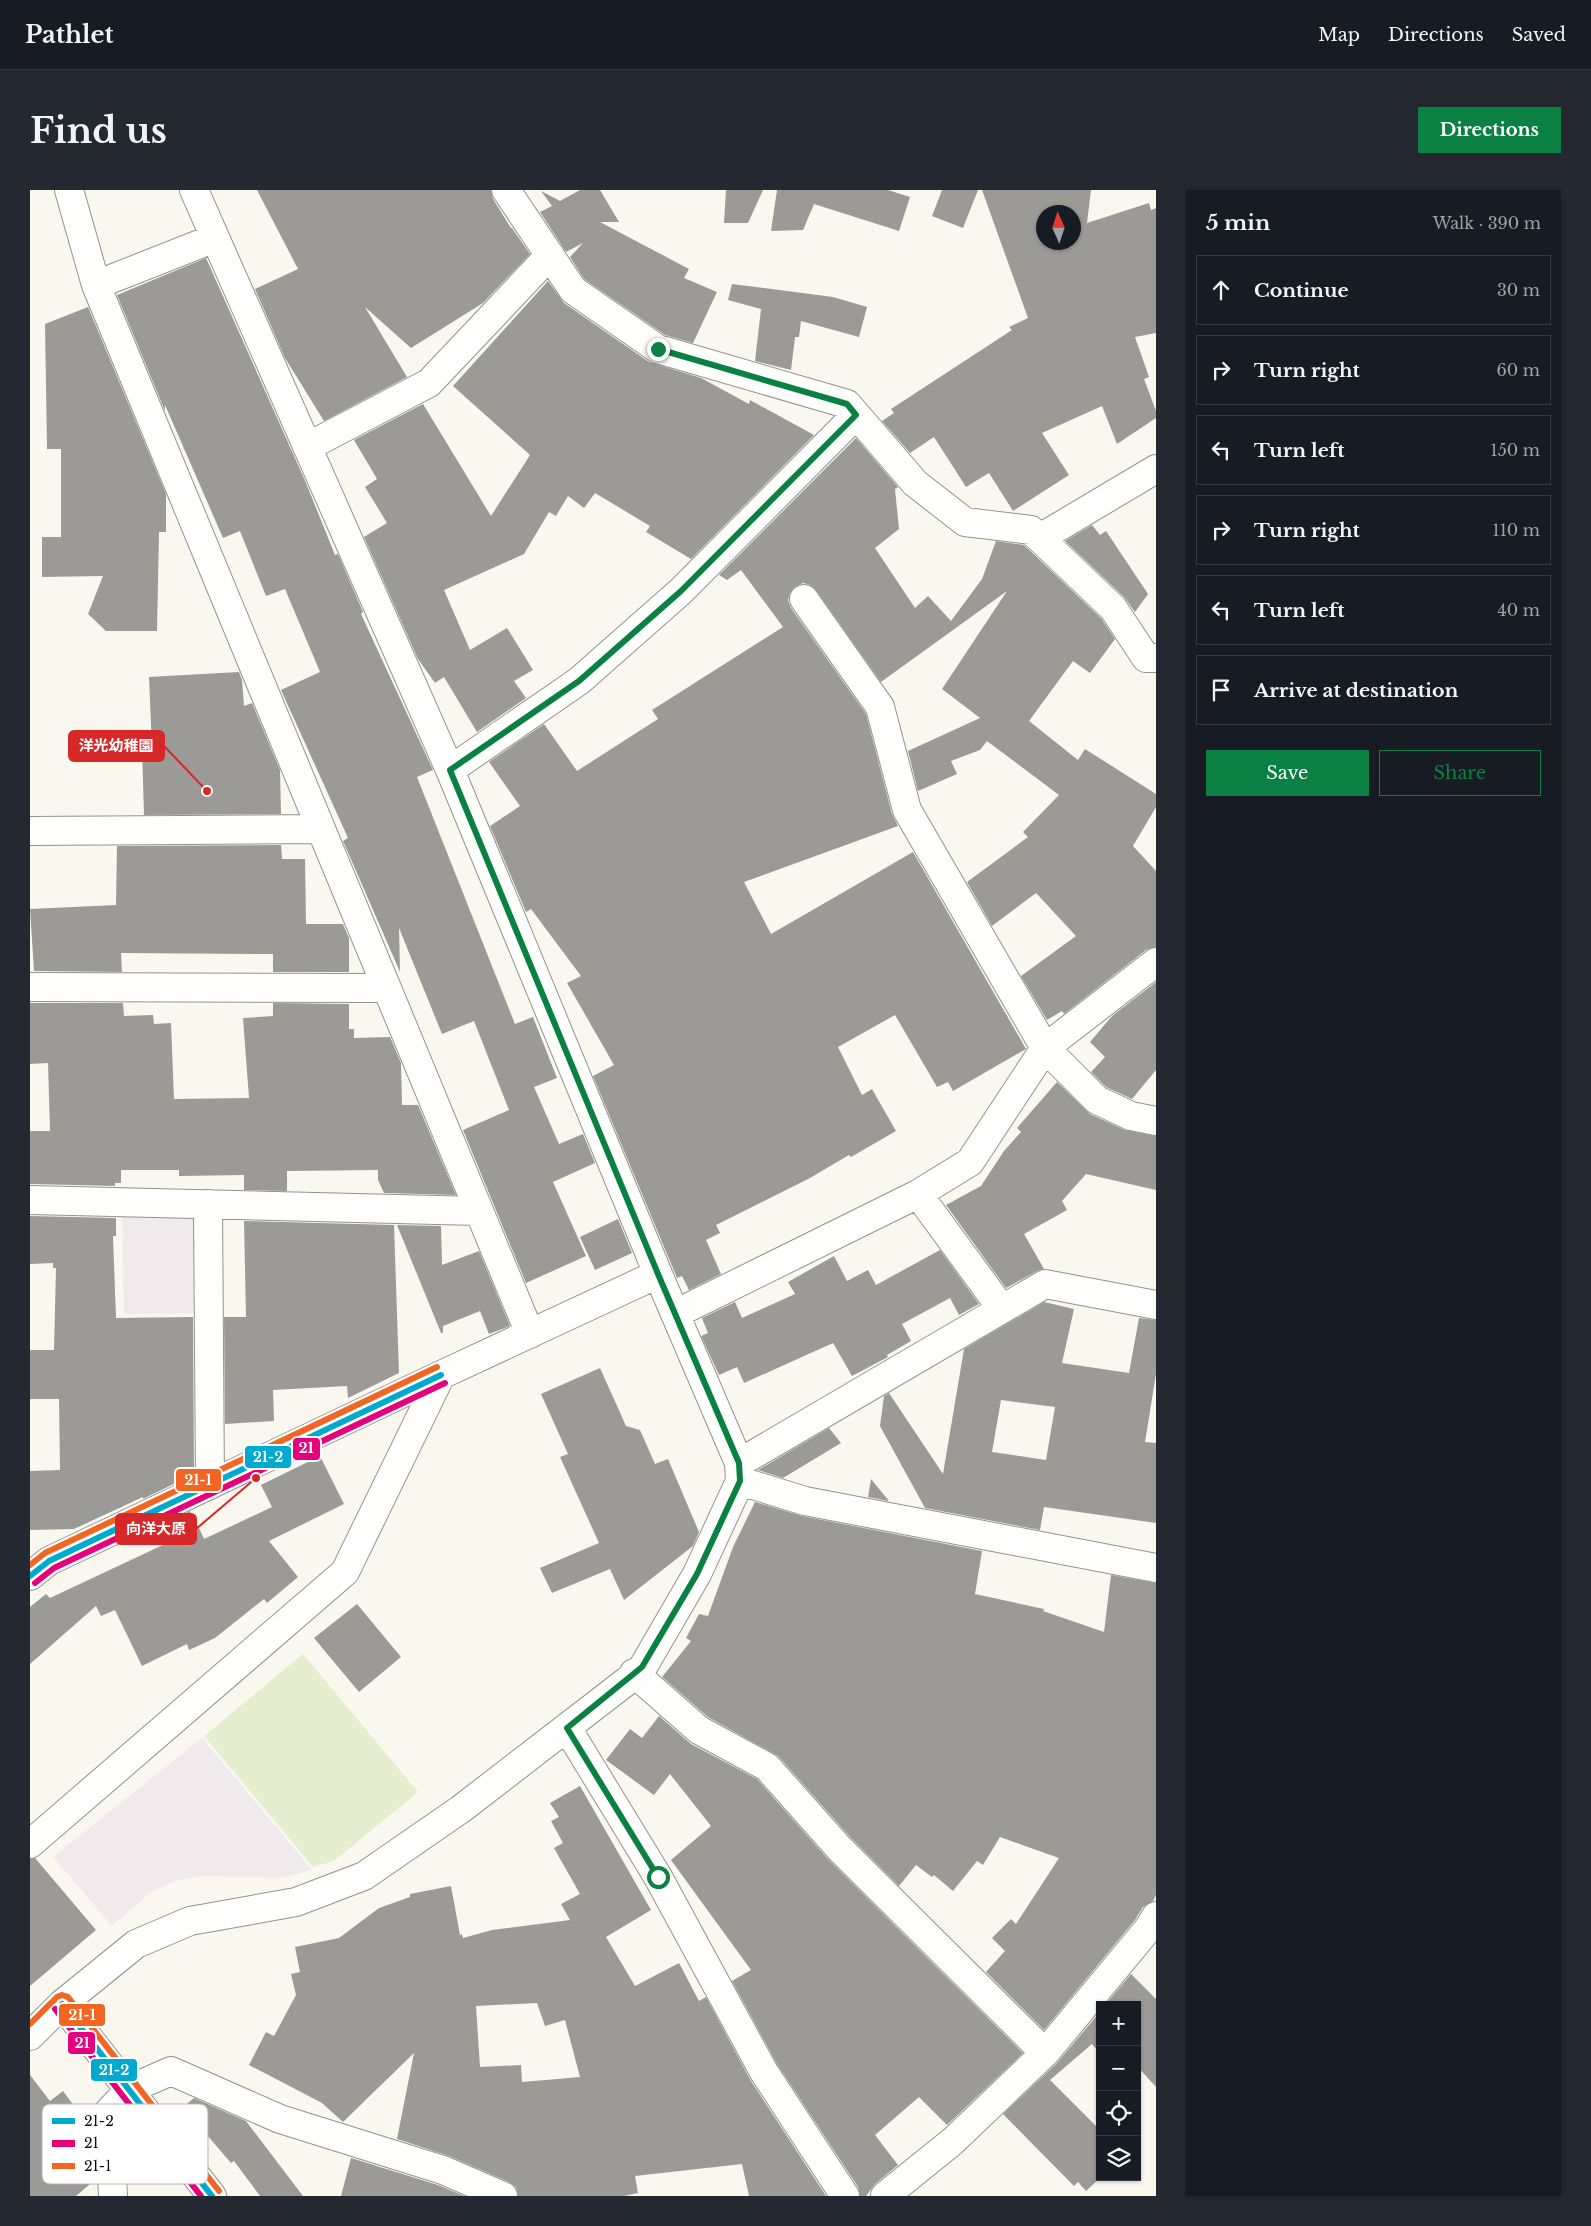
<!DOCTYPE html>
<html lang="en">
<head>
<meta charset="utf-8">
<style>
  body { margin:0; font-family:"Libre Baskerville","Noto Sans JP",serif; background:#242831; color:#f1f3f6 }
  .controls { position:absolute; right:15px; bottom:15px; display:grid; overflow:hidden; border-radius:0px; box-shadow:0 1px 4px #0004 }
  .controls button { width:45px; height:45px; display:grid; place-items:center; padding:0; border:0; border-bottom:1px solid #363941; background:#171b24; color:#f1f3f6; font:25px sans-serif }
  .compass { position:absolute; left:1006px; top:15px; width:45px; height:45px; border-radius:50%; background:#171b24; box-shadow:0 1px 4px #0004; rotate:357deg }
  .stop { position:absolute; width:15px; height:15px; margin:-11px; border:4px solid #0b8043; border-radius:50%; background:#fff }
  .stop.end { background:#0b8043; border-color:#fff; box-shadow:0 1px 5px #0008 }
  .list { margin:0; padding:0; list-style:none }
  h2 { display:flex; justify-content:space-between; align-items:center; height:65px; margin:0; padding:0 20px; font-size:21px }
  h2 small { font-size:16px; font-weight:400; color:#9ea1a6 }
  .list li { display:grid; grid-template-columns:32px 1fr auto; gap:15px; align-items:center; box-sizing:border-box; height:70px; margin:0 10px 10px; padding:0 10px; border:1px solid #363941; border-radius:0px }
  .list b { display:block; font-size:19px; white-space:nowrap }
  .list em { font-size:16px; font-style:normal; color:#9ea1a6 }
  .actions { display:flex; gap:10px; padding:15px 20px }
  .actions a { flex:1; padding:11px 0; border:1px solid #0b8043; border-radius:0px; text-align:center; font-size:18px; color:#0b8043 }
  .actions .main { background:#0b8043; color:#fff }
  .icon { flex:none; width:28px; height:28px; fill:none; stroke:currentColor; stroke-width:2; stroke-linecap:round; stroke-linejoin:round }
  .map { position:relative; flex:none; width:1126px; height:2006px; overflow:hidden; border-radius:0px }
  header { display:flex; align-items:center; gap:30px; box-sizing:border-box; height:70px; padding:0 25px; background:#171b24; border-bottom:1px solid #363941 }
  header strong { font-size:24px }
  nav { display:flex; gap:28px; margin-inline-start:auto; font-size:18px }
  .intro { display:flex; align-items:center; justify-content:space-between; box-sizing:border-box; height:120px; padding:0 30px }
  h1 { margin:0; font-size:35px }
  .button { padding:12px 22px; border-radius:0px; background:#0b8043; color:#fff; font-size:18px; font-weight:700 }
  main { display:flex; gap:30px; padding:0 30px }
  aside { flex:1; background:#171b24; border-radius:0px; box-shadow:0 1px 4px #0004 }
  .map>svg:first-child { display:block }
</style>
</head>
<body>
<header>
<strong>Pathlet</strong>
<nav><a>Map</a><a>Directions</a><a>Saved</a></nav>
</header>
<div class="intro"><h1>Find us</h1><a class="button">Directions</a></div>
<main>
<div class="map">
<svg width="1126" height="2006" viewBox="0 0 1126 2006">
  <rect width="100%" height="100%" fill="#faf7ef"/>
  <path fill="#f0eaec" d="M92,1024L166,1025L168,1123L94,1124Z
    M172,1548L282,1680L252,1688L172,1686L147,1690L120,1703L82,1736L23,1667Z"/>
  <path fill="#e6eed0" d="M273,1464L388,1602L304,1671L283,1677L174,1546Z"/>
  <path fill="#9c9a96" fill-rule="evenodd" d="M227,0H461L463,9L481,38H482L500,64L453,113L381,158L335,117L377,187L294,231L255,168L225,99L268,79Z
    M550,0H570L589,32H570L659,79L654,88L687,102L663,153L635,145L554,89L540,67L553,53L536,62L510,22L522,16L511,1L530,11Z
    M696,0H733L718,33H694Z
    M747,0H858L880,7L869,41L784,14L773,40L741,41Z
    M912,0H948L933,38L902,26Z
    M952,0H1061L1057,33L1119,13L1121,20L1126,18V143L1105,147L1119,187L1114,189L1126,221V228L1087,254L1072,216L1012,243L1039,285L983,321L959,283L936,297L904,247L880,263L852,231L864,223L861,219L982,140L979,137L998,128ZM1014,22H1044V52H1014Z
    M176,68L276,293L305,365L308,364L333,422L331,424L403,580L387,587L485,834L503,827L527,888L504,897L529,954L553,944L565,973L523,992L556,1066L496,1093L433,940L479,920L444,831L412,844L369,738L370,782L313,651L318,648L251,500L290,482L255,399L236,406L210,341L193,348L135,215V221L87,105Z
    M518,91L534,113L619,172L671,188L719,214L720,210L784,245L661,369L616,342L620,336L565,303L554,318L538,306L526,326L519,322L494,364L414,400L440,460L477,438L503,480L484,491L496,508L447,542L414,487L405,493L388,469L334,347L357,333L335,297L347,289L324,250L393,214L461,326L500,265L423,196Z
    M702,94L803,107L837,117L829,147L771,131L769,147H765L761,180L725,171L731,119L698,110Z
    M58,117L136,304V342H129L127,441H76L58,424L73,386L12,387V347H31V259H17L15,134Z
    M826,248L868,297L865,299L869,339L845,358L885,418L898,406L921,431L952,389L966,351L994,355L1071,428L1085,449L1060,483L1043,471L999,531L1048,570L1055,559L1126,604V617L1103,656L1126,681V757L1116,760L1034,824L1032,821L1017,830L991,786L1046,746L1006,703L962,736L937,692L998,647L993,642L1029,605L957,551L950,560L921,571L927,584L888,601L878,561L950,528L912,499L977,401L851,492L786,400L780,395L773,393L765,397L760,403L758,410L761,418L836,524L862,624L868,636L714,692L741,744L883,662L996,859L923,901L918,892L907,897L865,825L808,857L832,905L842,899L866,941L821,967L819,965L780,988L686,1035L690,1043L676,1050L691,1084L659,1100L652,1086L647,1088L563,886L584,875L537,793L551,786L501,719L496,722L460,636L490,616L459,572L514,534L547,581L628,529L622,520L753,437L711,380L697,390L689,385Z
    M1062,335L1070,345L1076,341L1118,404L1105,422L1094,407L1035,351Z
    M209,482L212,490L214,516L222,513L250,580L251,624L114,625L112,558H122L119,487Z
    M251,655L252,669H275L276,734H313L319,748V782H243V764L91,763L92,782L4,781L0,719L86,715L87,656Z
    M1126,792V880L1102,909L1076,897L1061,882L1075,867L1060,852L1082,826Z
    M0,813H93L94,826L123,825L124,834L141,833L144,909L219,908L213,828L243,826V813L319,814V839H324V848L360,847L371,873L372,915H388L426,1005L354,1003L348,990V980L257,981V1001L214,1000V985L149,986V980H91V993H85V996L0,994V941H20L18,873L0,874Z
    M1027,892L1060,924L1095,940L1126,946V1000L1056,984L1032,1011L1037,1020L994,1044L1014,1079L1007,1081L976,1098L916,1015L951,996L974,961L991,942L987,938Z
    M0,1026L86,1028V1046H83L86,1128L163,1127L164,1284L113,1309V1307L44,1339L0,1340V1281L30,1280L29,1209H0V1160H24L26,1078H23V1073L0,1074Z
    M588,1029L602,1063L565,1080L550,1047Z
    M214,1031L364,1035L369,1183L318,1208L317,1196L243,1200L244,1231L195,1234L194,1127H216Z
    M367,1035L411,1036L412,1075L449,1061L480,1136L459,1144L450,1121L413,1136V1143H411Z
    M910,1060L949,1114L929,1125L920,1108L872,1134L881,1151L857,1165L858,1167L822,1186L803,1153L714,1193L707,1177L689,1185L671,1146L678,1143L672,1128L705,1112L712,1128L765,1104L758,1092L804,1066L817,1091L838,1080L846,1095Z
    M1014,1112L1044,1119L1032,1173L1099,1183L1109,1128L1126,1130V1184L1115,1252L1126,1253V1333L1014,1317L1010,1340L895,1318L850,1236L854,1206L859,1203L913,1284L934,1159ZM971,1210L1025,1217L1016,1270L962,1262Z
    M570,1178L596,1236L610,1240L625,1274L638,1269L669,1342L663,1356L594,1410L580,1379L522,1403L510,1378L569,1353L530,1267L538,1264L511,1204Z
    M799,1238L811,1253L753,1288L728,1280Z
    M290,1266L314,1314L239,1351L268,1387L237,1413L234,1409L185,1448L159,1460L157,1454L112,1476L85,1420L71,1426L66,1416L0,1474V1417L16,1404L20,1408L169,1338L174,1349L242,1317L231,1295Z
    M841,1289L859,1311L838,1307Z
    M725,1312L772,1326L952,1361L945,1404L1014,1419L1013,1421L1074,1442L1081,1385L1126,1393V1705L1123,1711L1113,1717L1105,1730L1014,1840L956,1782L975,1761L962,1748L981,1729L986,1734L1029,1668L970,1647L953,1675L947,1671L923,1701L904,1685L902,1687L886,1675L869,1696L820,1647L748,1566L678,1527L632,1487L661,1451L656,1448L669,1424L678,1426L703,1357Z
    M160,1321L168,1337H127Z
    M327,1414L371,1467L329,1502L284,1448Z
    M629,1526L661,1554L727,1589L798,1669L993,1863L917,1935L889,1907L845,1945L868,1975L845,1994L836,2006H830L828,1997L747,1874L702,1791L721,1780L641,1670L681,1636L640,1584L624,1605L576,1570L600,1539L612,1548Z
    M550,1596L621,1720L576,1747L605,1796L649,1773L669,1811L676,1807L721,1891L796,2006H719L712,1974L605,1986L608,2003L594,2006H488L486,1997L479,1992L419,1966L367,1949L384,1863L313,1932L292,1913L219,1875L236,1842L244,1846L266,1805L261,1784L270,1782L265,1757L309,1748L349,1718L380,1707V1704L421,1696L430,1745L432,1744L433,1748L462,1740L540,1730L531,1714L550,1704L524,1658L533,1653L521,1631L529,1627L520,1613ZM507,1813L515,1836L535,1830L550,1887L492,1892L491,1875L450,1877L446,1816Z
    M5,1668L66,1740L0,1796V1669Z
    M1101,1784L1126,1809V1897L1107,1876V1815H1075Z
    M1070,1822V1860L1068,1861L1062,1854L1020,1890L1070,1940V1988L1056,2001L1048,1992L1044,1996L973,1924L1026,1874Z
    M0,1885L20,1911L33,1901L50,1924L54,1940L42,1949L56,1966L50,1971L66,1989L46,2006H0Z
    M164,1908L216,1931L273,2006H230L204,1971L201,1973L153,1917Z
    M321,1968L408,1995L434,2006H311Z"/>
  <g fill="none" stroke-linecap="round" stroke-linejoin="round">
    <defs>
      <path id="minor" d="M39,0L66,95L500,1144
        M476,0L543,100L628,159L817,214L885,293L935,332L1001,340L1083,418L1116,468H1126
        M66,95L185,48
        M277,257L399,193L520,65
        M1010,348L1126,279
        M774,409L850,517L877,620L1015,858L1067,910L1101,926L1126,931
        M420,580L549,491L651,401L826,225
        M0,641L291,639
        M0,797L356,798
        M888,1004L972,1119
        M0,1010L448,1021
        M178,1014L180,1295
        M645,1124L888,1004L940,972L1015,858L1126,772
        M709,1273L1015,1094L1126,1115
        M710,1291L775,1311L1126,1378
        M0,1386L19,1371L411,1185
        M604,1483L669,1540L737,1577L809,1658L1015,1863
        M537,1538L628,1687L734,1882L815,2006
        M0,1654L315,1382L411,1185L628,1084
        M32,1814L182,2006
        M0,1846L32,1814L106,1754L160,1731L266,1712L334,1686L431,1619L597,1491L613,1477L667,1384L710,1291L709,1273L628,1084L420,580L164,0
        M83,2006L82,1988L68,1933L100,1899L141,1881L250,1929L413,1980L473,2006
        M855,2006L923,1951L1015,1863L1118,1739L1126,1726"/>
    </defs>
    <use href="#minor" stroke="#93928e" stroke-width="30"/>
    <use href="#minor" stroke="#fefefd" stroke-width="28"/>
    <defs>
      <path id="bus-1" d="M0,1386L19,1371L411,1185
        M32,1814L182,2006"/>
      <path id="bus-2" d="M5,1393L24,1378L415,1193
        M25,1819L171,2006"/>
      <path id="bus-3" d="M0,1375L15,1363L407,1177
        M0,1834L27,1807L32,1805L38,1807L189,2001"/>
    </defs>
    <use href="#bus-1" stroke="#fff" stroke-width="10"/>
    <use href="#bus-2" stroke="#fff" stroke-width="10"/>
    <use href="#bus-3" stroke="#fff" stroke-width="10"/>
    <use href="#bus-1" stroke="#00a9ce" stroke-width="6"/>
    <use href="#bus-2" stroke="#e5007d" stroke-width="6"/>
    <use href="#bus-3" stroke="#f26522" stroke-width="6"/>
  </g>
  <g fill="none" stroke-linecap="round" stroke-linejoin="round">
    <path stroke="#0b8043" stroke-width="6" d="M628,159L817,214L826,225L651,401L549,491L420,580L628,1084L709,1273L710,1291L667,1384L612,1477L537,1538L628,1687"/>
  </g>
  <rect x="12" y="1914" width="166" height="80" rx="8" fill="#fff" stroke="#b6b6b6" stroke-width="1"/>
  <rect x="22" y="1928" width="23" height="6" fill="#00a9ce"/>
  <rect x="22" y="1950" width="23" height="7" fill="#e5007d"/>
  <rect x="22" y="1973" width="23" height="6" fill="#f26522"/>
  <g font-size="14" fill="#0c0c0c">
    <text x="54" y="1936">21-2</text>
    <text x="54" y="1958">21</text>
    <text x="54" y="1981">21-1</text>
  </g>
  <path fill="none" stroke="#d62828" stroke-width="2" d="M177 601L134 556M226 1288L166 1339"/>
  <g fill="#d62828" stroke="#fff" stroke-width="2">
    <circle cx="177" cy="601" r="5"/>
    <circle cx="226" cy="1288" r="5"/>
  </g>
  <g fill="#d62828" stroke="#d62828" stroke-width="2">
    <rect x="39" y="541" width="95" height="30" rx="5"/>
    <rect x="86" y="1324" width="80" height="30" rx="5"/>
  </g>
  <g font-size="15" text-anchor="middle" font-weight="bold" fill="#fff">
    <text x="86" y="561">洋光幼稚園</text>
    <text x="126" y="1344">向洋大原</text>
  </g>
  <g stroke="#fff" stroke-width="2">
    <rect x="262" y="1247" width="29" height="24" rx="5" fill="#e5007d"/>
    <rect x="214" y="1255" width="48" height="24" rx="5" fill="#00a9ce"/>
    <rect x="145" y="1278" width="47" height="24" rx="5" fill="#f26522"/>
    <rect x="28" y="1813" width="48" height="24" rx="5" fill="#f26522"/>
    <rect x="37" y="1841" width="29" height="24" rx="5" fill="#e5007d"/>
    <rect x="60" y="1868" width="48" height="24" rx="5" fill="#00a9ce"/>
  </g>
  <g font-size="14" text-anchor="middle" font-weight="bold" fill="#fff">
    <text x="276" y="1263">21</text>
    <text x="238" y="1272">21-2</text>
    <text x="168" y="1295">21-1</text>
    <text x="52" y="1830">21-1</text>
    <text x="52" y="1858">21</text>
    <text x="84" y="1885">21-2</text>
  </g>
</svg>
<div class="controls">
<button>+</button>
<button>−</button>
<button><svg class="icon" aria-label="locate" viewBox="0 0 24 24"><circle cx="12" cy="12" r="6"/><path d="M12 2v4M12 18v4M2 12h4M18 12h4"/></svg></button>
<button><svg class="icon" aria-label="layers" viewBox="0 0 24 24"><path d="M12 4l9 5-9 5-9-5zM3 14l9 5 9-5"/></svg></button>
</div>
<svg class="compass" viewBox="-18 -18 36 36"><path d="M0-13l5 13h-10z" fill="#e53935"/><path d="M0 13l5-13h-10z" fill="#9ea1a6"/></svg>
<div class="stop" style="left:628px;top:1687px"></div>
<div class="stop end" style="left:628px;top:159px"></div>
</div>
<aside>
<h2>5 min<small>Walk · 390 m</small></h2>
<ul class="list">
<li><svg class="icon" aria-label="ahead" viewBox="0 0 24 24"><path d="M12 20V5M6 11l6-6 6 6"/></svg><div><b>Continue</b></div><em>30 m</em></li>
<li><svg class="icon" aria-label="right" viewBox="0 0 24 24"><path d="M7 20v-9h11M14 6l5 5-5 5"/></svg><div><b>Turn right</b></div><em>60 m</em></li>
<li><svg class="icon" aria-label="left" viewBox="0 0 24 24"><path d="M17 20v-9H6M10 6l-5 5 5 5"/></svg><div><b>Turn left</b></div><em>150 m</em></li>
<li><svg class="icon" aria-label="right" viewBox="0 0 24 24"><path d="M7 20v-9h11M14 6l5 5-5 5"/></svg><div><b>Turn right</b></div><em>110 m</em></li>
<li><svg class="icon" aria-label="left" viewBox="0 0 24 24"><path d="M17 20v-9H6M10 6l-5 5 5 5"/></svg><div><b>Turn left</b></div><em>40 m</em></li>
<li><svg class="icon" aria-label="arrive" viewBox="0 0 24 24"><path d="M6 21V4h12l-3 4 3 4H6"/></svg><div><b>Arrive at destination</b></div></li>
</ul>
<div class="actions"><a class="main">Save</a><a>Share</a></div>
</aside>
</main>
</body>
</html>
